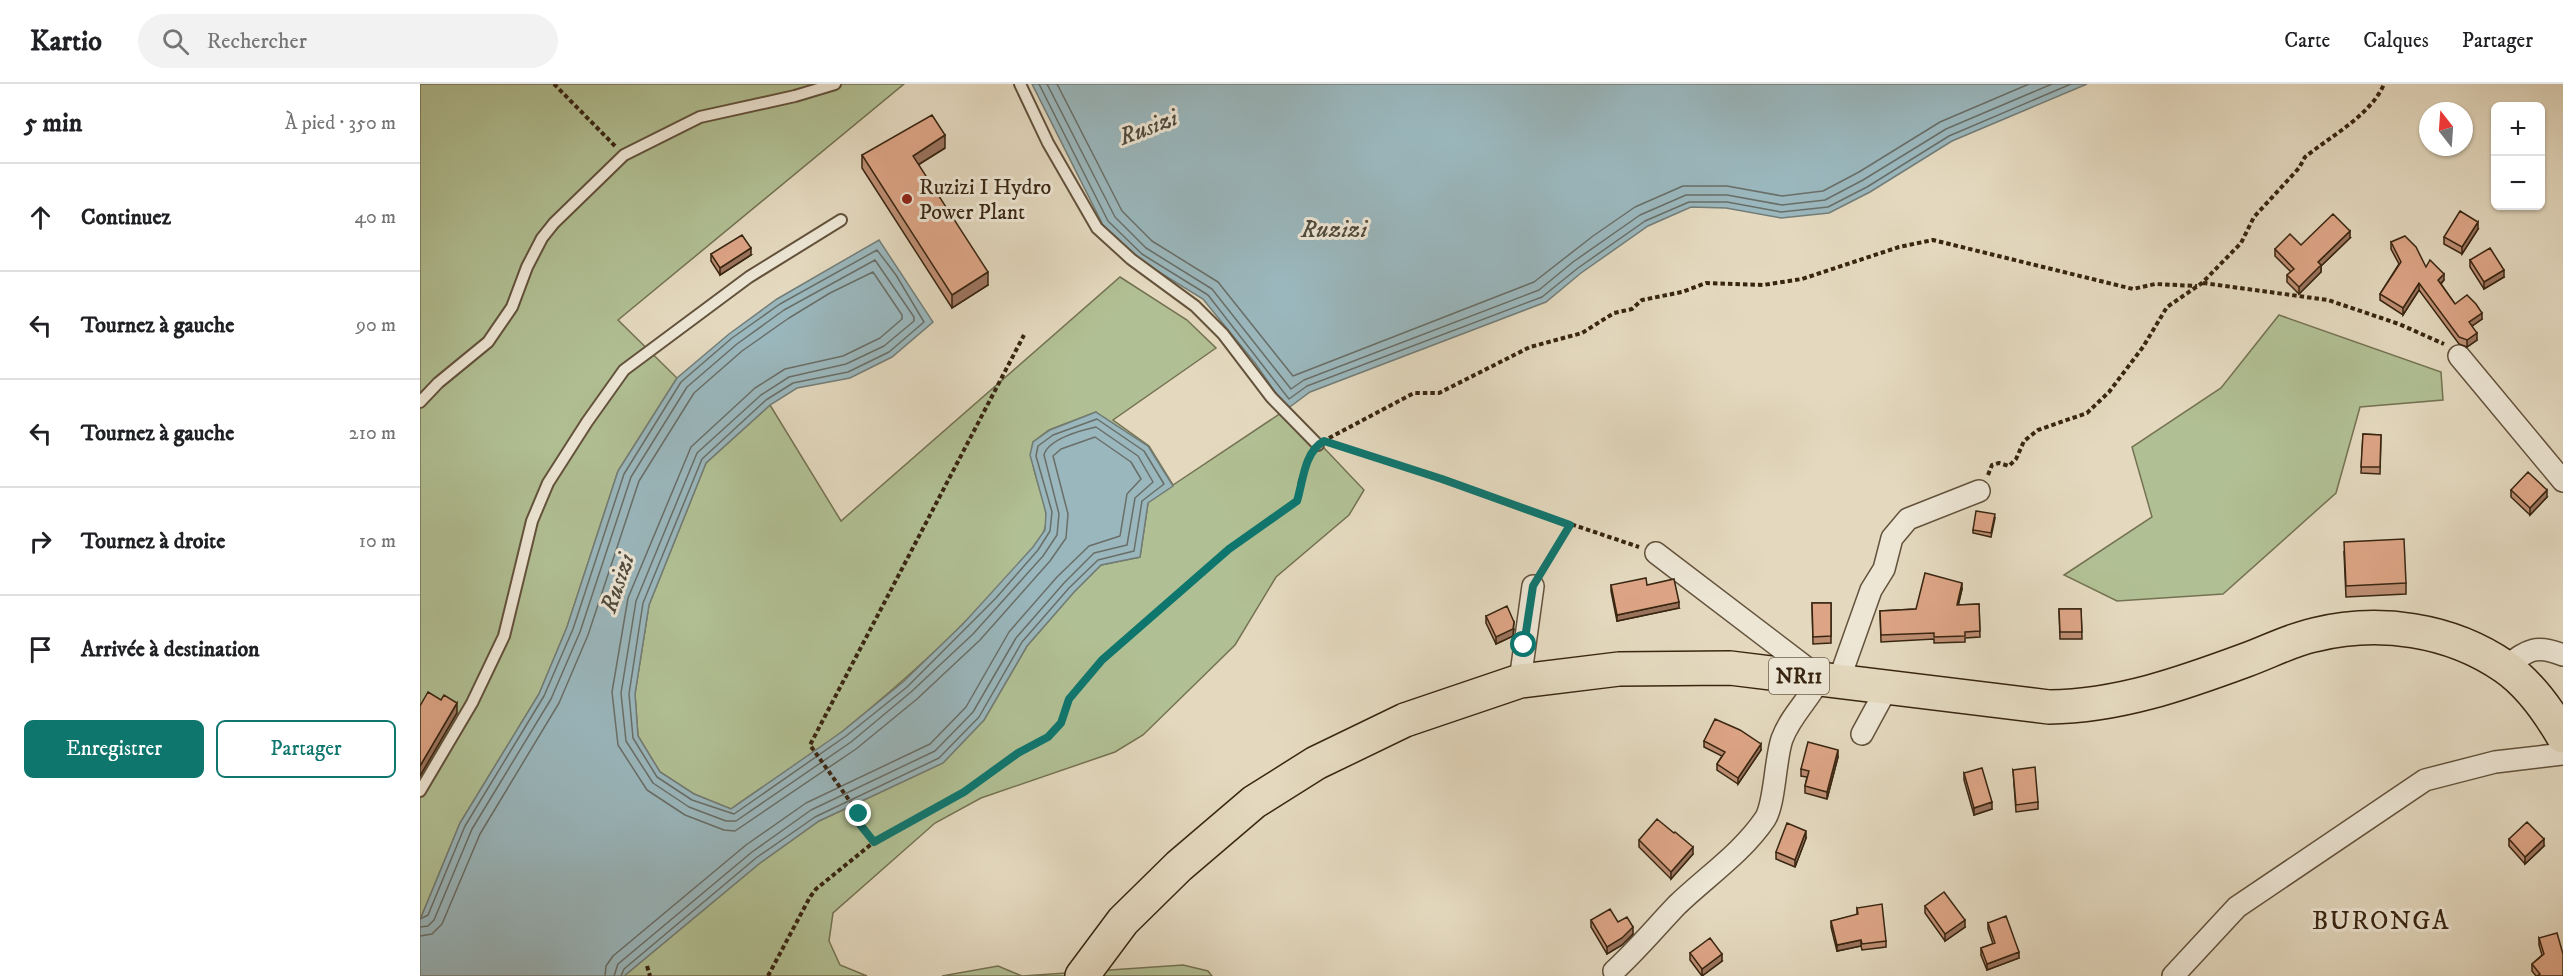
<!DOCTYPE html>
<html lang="fr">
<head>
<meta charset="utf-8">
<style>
  body { margin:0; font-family:"IM FELL DW Pica",serif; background:#f2f2f2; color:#202124 }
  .controls { position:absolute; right:18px; top:18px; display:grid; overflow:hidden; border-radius:9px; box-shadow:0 2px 4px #0004 }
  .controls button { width:54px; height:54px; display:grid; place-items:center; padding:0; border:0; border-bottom:2px solid #e0e0e0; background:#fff; color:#202124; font:30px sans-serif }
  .compass { position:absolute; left:1999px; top:18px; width:54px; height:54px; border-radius:50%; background:#fff; box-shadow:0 2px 4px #0004; rotate:343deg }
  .stop { position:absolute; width:18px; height:18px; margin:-14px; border:4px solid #0f766e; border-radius:50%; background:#fff }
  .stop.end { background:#0f766e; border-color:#fff; box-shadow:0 2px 6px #0008 }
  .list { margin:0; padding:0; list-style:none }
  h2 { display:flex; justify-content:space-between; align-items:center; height:78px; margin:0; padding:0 24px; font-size:26px }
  h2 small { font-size:20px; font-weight:400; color:#757577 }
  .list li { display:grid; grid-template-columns:39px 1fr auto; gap:18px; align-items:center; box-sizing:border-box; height:108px; padding:0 24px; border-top:2px solid #e0e0e0 }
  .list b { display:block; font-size:22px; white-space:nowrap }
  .list em { font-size:20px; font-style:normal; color:#757577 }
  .actions { display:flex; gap:12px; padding:18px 24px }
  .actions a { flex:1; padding:14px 0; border:2px solid #0f766e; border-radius:9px; text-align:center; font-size:21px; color:#0f766e }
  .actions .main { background:#0f766e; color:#fff }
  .icon { flex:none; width:33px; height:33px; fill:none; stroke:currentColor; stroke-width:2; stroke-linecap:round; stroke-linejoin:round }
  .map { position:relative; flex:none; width:2143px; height:892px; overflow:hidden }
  header { display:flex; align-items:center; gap:36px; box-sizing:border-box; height:84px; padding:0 30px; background:#fff; border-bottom:2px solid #e0e0e0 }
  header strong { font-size:28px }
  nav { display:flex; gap:33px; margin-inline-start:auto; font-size:21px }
  .search { width:420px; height:54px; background:#f2f2f2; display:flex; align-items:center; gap:15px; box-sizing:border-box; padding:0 21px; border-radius:33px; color:#757577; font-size:22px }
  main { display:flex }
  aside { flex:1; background:#fff }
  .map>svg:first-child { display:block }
</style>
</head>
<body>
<header>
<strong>Kartio</strong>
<div class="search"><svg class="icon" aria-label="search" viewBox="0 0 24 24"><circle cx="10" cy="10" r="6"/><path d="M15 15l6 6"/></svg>Rechercher</div>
<nav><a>Carte</a><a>Calques</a><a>Partager</a></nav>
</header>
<main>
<aside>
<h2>5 min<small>À pied · 350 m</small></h2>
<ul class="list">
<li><svg class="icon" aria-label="ahead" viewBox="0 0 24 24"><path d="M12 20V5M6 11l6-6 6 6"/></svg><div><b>Continuez</b></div><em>40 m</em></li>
<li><svg class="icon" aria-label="left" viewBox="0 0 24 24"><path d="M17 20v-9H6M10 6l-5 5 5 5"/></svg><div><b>Tournez à gauche</b></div><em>90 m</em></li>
<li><svg class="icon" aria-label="left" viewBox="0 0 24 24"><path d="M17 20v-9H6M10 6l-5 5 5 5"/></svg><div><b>Tournez à gauche</b></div><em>210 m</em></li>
<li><svg class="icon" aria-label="right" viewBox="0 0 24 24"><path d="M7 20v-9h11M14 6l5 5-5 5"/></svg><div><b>Tournez à droite</b></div><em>10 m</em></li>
<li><svg class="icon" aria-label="arrive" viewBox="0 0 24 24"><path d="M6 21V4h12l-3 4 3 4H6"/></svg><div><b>Arrivée à destination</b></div></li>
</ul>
<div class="actions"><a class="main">Enregistrer</a><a>Partager</a></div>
</aside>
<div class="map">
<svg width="2143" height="892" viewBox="0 0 2143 892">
  <rect width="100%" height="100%" fill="#e4d9bf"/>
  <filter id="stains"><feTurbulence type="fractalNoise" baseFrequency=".00333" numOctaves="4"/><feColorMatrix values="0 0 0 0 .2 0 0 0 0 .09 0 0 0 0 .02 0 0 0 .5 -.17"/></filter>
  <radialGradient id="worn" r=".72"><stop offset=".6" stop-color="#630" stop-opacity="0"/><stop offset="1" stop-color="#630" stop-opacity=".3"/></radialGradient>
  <path fill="#b1c094" stroke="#747252" stroke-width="1.5" d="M0,0H484L198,236L257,294L198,387L147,543L119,610L40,739L0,836Z
    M700,193L767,236L796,264L693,336L729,362L753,401L867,325L944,406L929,431L856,493L815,561L723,651L695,668L561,714L515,739L413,829L409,857L420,881L447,892H204L340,779L399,737L523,679L564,636L607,562L654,508L681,481L720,473L728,419L676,328L629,346L613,358C606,388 634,423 624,447C617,465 597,482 584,496C535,552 481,600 424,646C389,675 348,698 311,725L274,710L240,688L218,652L215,610L229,521L286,379L350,321L421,437Z
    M1859,231L2021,288L2023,316L1940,323L1916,409L1803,510L1697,517L1644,491L1732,433L1712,363L1801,304Z
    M763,881L788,887L792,892H522L578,882L602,892Z"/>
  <path fill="#9ab7bd" stroke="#737d78" stroke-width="1.5" d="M612,0H1667L1532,57L1450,108L1409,129L1361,134L1306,124L1271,123L1228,142L1161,189L1126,218L890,308L867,325L835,279L783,215L718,175L683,141Z
    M459,156L513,238L472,273L430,294L377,304L350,321L286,379L229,521L215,610L218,652L240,688L274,710L311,725L423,647L483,598L543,540L613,463L625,446L626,429L610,371L613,358L630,346L676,328L728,362L753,402L728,419L720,473L681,481L654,508L607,562L564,636L523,679L399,737L340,779L204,892H0V836L40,739L119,610L147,543L198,387L257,294L309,250L357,215Z"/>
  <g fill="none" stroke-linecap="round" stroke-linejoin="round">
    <path stroke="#696e67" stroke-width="1.5" d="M619,0L688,137L722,170L788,211L869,315L887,302L1122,213L1158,184L1225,137L1269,118H1307L1361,128L1408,123L1447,103L1529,52L1651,0
      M627,0L695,133L726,164L792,205L871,305L884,296L1119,206L1153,178L1220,131L1266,111H1307L1362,121L1405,116L1443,96L1526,45L1632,0
      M637,0L702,127L732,157L798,198L873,292L1114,198L1173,152L1215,123L1263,102H1307L1362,112L1403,107L1439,88L1520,38L1609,0
      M0,835L8,831L45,742L124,612L153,545L204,390L261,298L312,254L360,220L457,166L476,191L504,238L469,268L428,288L373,299L346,316L282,375L223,519L209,610L213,654L237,693L272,716L314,730L426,652L487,603L576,514L618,466L630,447L632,428L616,372L618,362L633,351L677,335L724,367L744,400L722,417L714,467L678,476L649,504L602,558L559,633L519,674L395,733L336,774L204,885L201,892
      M0,843L8,842L14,836L52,745L131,615L160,548L211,393L267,303L317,260L364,226L455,176L494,233V237L464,262L426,280L369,293L341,311L277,369L216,517L201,609L206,657L233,699L269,723L306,737H316L431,658L491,608L553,550L623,472L637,451L639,430L624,371C628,355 662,346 676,343L718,372L733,398L715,414L707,461L674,469L644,499L596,554L553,628L515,667L391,726L332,768L198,880L194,892
      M0,852L12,850L22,840L60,750L139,619L168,551L219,397L274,309L322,267L369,234L410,209L453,188L482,231V235L460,254L423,272L365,285L335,304L271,363L208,514L192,608L198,661L227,706L265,731L304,746L315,747L436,665L497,615L560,556L630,477L646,454L648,430L633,372L641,365L675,353L711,378L721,395L707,410L700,452L669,462L637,493L589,548L546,623L510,660L386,719L326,761L193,872L186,882L185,892"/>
    <defs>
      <path id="lane" d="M600,0L628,59L677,144L711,175L775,222L803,250L851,313L898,361
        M0,318L18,299L68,258L92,223L107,183L122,154L134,139L204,71L280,33L375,12L415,0
        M0,707L52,619L84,552L112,437L128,399L167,338L204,286L329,193L421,136"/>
      <path id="street" d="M2039,272L2143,397
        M2085,583C2108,566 2115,560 2143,571
        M1419,596L1451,506L1464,485L1472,454L1488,435L1559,407
        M1100,597L1113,502
        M1442,650L1468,602
        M1194,887C1217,866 1236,843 1257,821C1286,793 1322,769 1345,735C1355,720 1355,675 1362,655C1371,631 1389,616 1400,594L1236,469
        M1753,892L1817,823L2005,696L2075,678L2143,670"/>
      <path id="highway" d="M662,892L703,837L759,782L834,718L896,679L985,636L1100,597L1199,585L1310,584L1629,623C1699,622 1761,600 1826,576C1848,568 1871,556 1894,551C1959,535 2030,545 2085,583C2108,599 2129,628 2143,652"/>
    </defs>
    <use href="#lane" stroke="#63523c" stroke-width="14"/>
    <use href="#street" stroke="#63523c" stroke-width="24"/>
    <use href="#highway" stroke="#382511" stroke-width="36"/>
    <path stroke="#382511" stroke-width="4" stroke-dasharray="4.5 3" stroke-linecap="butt" d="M134,0L195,62
      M1783,199L1908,216L1979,240L2024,260
      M909,354L994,309H1019L1110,263L1162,249L1194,229L1212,225L1222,216L1262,208L1286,199L1343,201L1382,195L1479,163L1513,156L1713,205L1735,200L1777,202
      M910,359L1219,463
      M1568,391L1572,381L1579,379L1589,382L1596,375L1604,357L1618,346L1667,329L1689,308L1723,263L1747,223L1782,199L1821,159L1834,133L1879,84L1885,73C1911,52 1951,31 1964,0
      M1122,486L1150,440
      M454,758L437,738L439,730L390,661L604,251
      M227,882L230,892
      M348,892L390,813L396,805L454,758L544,708L599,669L628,653L641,639L649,615L683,576L809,465L877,417L880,396L892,371"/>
    <use href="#lane" stroke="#ede6d5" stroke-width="10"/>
    <use href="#street" stroke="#ede6d5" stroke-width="21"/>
    <use href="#highway" stroke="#e4d9bf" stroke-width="33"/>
  </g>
  <path fill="#be8e73" stroke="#382511" stroke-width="1.5" d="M525,64L498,81L568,201L532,224L442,84V71Z
    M2058,145L2042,170L2024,160V153Z
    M1930,154L1901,182V188L1879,210L1867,198V191L1871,188L1855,172V165Z
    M1971,158L2024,196L2021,200L2035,220L2062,235L2052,242L2057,256L2047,263L2039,260L1999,206L1983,231L1960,216V210L1979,180L1971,165Z
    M291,170L331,171L300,191L291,177Z
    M2050,176L2084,193L2064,205L2050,183Z
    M1943,350L1961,351L1960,390L1941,389Z
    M2091,406L2127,413L2110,431L2091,413Z
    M1575,434L1571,453L1553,449V446Z
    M1924,468L1986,499V510L1926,513Z
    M1191,501H1227L1259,524L1197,537L1191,507Z
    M1542,505L1538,521L1559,520L1560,553L1545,554V558L1514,559V555L1461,558L1460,527L1496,525Z
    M1392,519H1411V559L1393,560Z
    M1639,525H1661L1662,555H1640Z
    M1066,532L1094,545L1093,552L1076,560L1066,539Z
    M1284,657L1341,666L1318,700L1297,686V680L1302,672L1284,663Z
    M1418,673L1407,715L1385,709V702L1387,693L1381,692V685Z
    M1593,686L1618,718V725L1596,728Z
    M1544,689L1572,725L1554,731L1544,696Z
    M1254,749L1273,770L1251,795L1219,763V756Z
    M1386,754L1375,783L1356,775V768Z
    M2089,755L2124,762L2105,780L2089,762Z
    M1505,822L1545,843L1525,857L1505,829Z
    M1437,824L1466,857V863L1442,866L1441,862L1417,867L1411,843V837L1437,831Z
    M1171,836L1198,838L1213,850L1202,861L1187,870L1171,843Z
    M1568,839L1599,874L1567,886L1561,871V864L1573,860L1568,845Z
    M2119,854L2143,892H2116L2112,887V880L2122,871L2119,861Z
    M1270,869L1302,877L1282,892L1270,876Z"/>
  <path fill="#9b745e" stroke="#382511" stroke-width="1.5" d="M525,51V64L493,84V72Z
    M2058,138V145L2042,170V163Z
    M1930,147V154L1901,182V188L1879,210V203L1898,178Z
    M331,164V171L300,191V184Z
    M2084,186V193L2064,205V198Z
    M568,188V201L532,224V211Z
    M2024,190V196L2018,202V196Z
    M1999,199V206L1983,231V224Z
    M2062,229V235L2049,244V238Z
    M2057,249V256L2047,263V256Z
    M2127,406V413L2110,431V424Z
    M1542,499V505L1537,527V521Z
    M1259,518V524L1197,537V531Z
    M1094,538L1093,552L1076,560V553Z
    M37,619V629L0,692V682Z
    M1341,660V666L1318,700V694Z
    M1418,666V673L1407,715V708Z
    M1572,718V725L1554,731V724Z
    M1386,747V754L1375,783V776Z
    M2124,755V762L2105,780V773Z
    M1273,763V770L1251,795V788Z
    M1545,836V843L1525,857V850Z
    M1213,843V850L1202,861L1187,870V863Z
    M1441,856V862L1417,867V861Z
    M1599,868V874L1567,886V880Z
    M1302,870V877L1282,892V885Z"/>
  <path fill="#dda586" stroke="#382511" stroke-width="1.5" d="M512,31L525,51L493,72L568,188L532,211L442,71Z
    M2040,127L2058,138L2042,163L2024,153Z
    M1913,130L1930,147L1898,178L1901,181L1879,203L1867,191L1874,185L1855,165L1870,150L1881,161Z
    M322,151L331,164L300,184L291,170Z
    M1985,152L1996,163L2006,183L2010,176L2024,190L2018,196L2035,220L2047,211L2056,220L2062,229L2049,238L2057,249L2047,256L2039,253L1999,199L1983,224L1960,210L1981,178L1971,158Z
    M2070,164L2084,186L2064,198L2050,176Z
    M1943,350L1961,351L1960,383H1941Z
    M2108,388L2127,406L2110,424L2091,406Z
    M1556,427L1575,430L1571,449L1553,446Z
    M1984,455L1986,499L1926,502L1924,458Z
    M1505,489L1542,499L1537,521L1559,520L1560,547L1545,548V552L1514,553V549L1461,551L1460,527L1496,525Z
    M1226,494L1227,501L1254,495L1259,518L1197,531L1191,501Z
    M1392,519H1411V552L1393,553Z
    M1087,522L1094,538L1093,545L1076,553L1066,532Z
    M1639,525H1661L1662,548H1640Z
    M8,608L21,616L24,611L37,619L0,682V622Z
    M1295,635L1320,646L1341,660L1318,694L1297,680L1305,668L1284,657Z
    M1388,658L1418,666L1407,708L1385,702L1389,687L1381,685Z
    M1615,683L1618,718L1596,721L1593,686Z
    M1562,684L1572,718L1554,724L1544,689Z
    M1237,735L1254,749L1255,748L1273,763L1251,788L1219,756Z
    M2107,738L2124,755L2105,773L2089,755Z
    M1367,739L1386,747L1375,776L1356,768Z
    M1524,808L1545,836L1525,850L1505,822Z
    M1462,820L1466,857L1442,860L1441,856L1417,861L1411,837L1438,830L1437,824Z
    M1190,825L1198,838L1207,833L1213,843L1202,854L1187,863L1171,836Z
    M1586,832L1599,868L1567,880L1561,864L1575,859L1568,839Z
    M2137,849L2143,870V892H2117L2120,890L2112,880L2124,870L2119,854Z
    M1290,854L1302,870L1282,885L1270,869Z"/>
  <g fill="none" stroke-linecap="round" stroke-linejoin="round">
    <path stroke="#0f766e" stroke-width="8" d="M439,730L438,738L454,758L544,708L598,669L628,653L641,639L649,615L682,576L809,465L877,417C883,398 884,368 904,357L1022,395L1150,441L1113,502L1104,561"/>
  </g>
  <circle fill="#8f2418" stroke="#ede6d5" stroke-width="2" cx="487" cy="115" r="6"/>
  <g text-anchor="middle" stroke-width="6" stroke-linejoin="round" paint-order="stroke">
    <rect fill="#ede6d5" stroke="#6e5f4c" stroke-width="1.5" x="1349" y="574" width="60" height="36" rx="4.5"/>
    <g font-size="21" font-weight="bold" fill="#382511">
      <text x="1379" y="599">NR11</text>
    </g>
    <g font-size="22" fill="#382511" stroke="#ede6d5" text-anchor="start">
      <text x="499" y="110">Ruzizi I Hydro<tspan x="499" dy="25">Power Plant</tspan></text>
    </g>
    <g font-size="24" font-style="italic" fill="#504a3c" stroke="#ede6d5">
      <text transform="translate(728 43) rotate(-21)" y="8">Rusizi</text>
      <text x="914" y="153">Ruzizi</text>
      <text transform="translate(197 499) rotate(-71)" y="8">Rusizi</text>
    </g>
    <g font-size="26" letter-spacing="1.5" fill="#382511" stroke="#ede6d5">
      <text x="1961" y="845">BURONGA</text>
    </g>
  </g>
  <rect width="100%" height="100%" filter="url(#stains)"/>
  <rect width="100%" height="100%" fill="url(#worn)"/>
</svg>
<div class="controls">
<button>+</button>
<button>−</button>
</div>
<svg class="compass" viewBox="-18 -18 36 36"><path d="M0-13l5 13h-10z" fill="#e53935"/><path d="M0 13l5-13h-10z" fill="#757577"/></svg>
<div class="stop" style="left:1104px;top:561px"></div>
<div class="stop end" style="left:439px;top:730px"></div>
</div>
</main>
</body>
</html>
